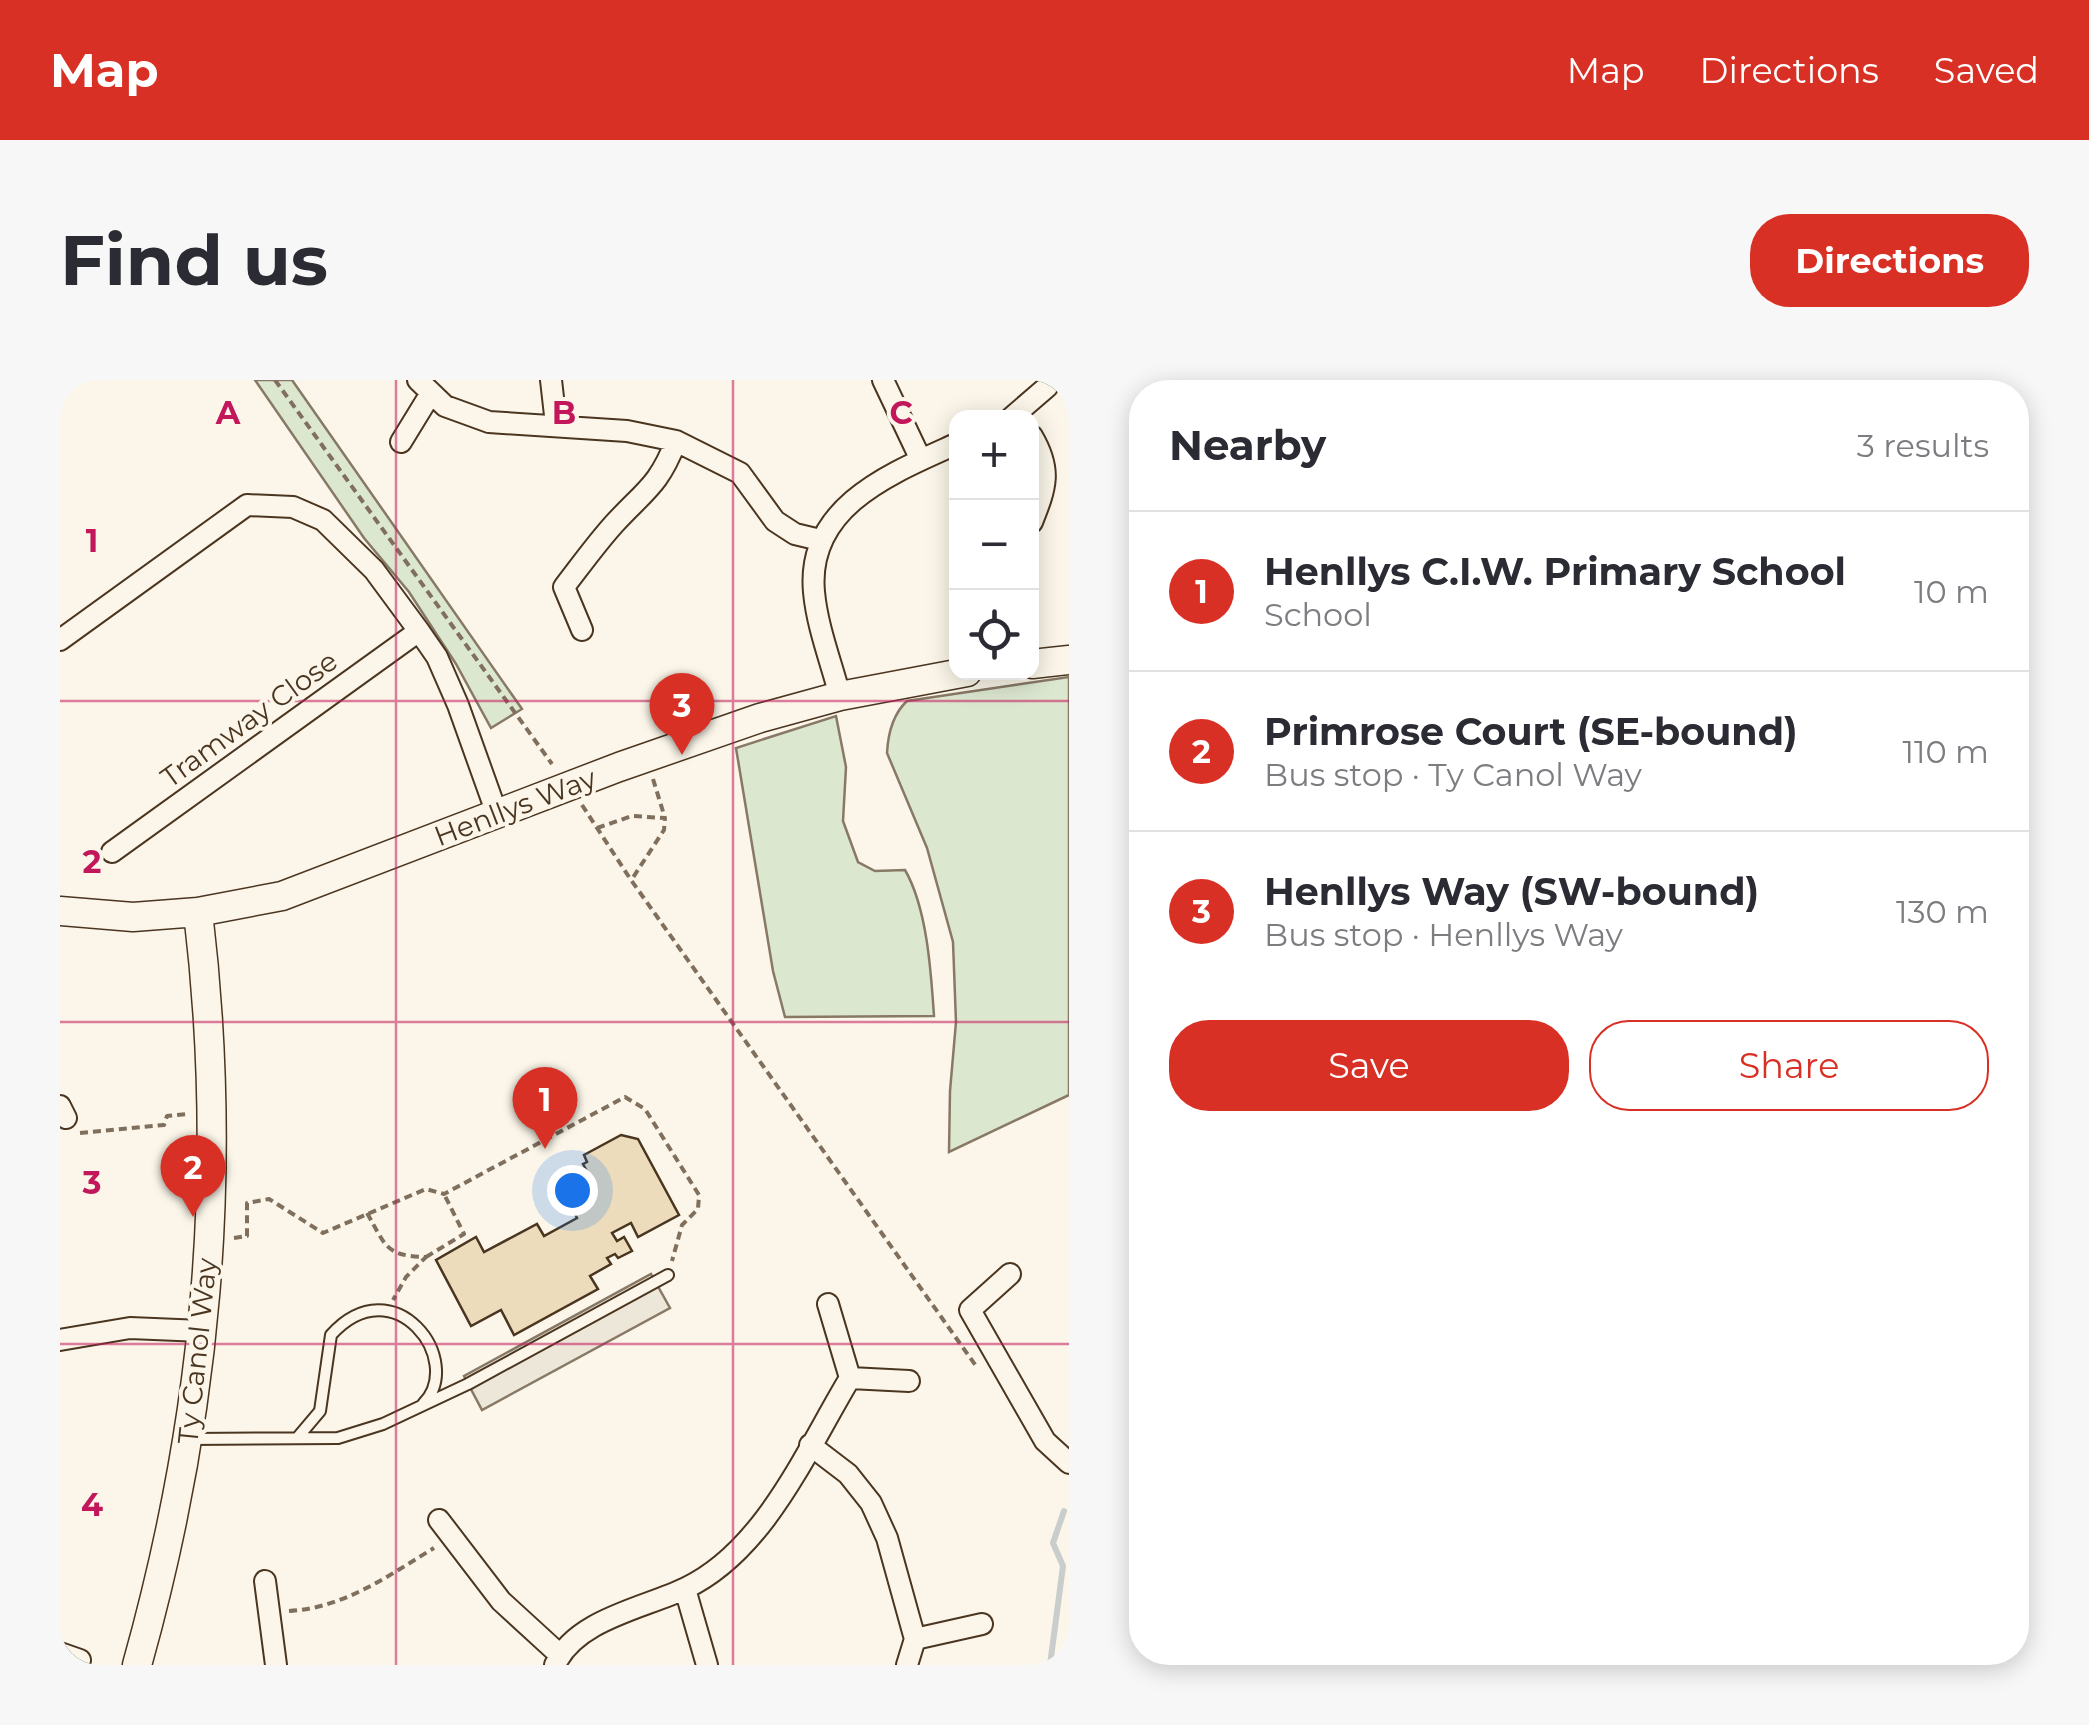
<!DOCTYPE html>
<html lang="en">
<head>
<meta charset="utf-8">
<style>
  body { margin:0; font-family:Montserrat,sans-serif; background:#f7f7f7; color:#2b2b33 }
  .controls { position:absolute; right:30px; top:30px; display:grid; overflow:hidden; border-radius:20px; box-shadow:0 5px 25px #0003 }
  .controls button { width:90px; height:90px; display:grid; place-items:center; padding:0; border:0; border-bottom:2px solid #e1e1e2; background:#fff; color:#2b2b33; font:50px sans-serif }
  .you { position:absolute; left:512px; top:810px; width:35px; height:35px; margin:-25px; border:8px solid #fff; border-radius:50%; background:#1a73e8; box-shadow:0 0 0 15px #1a73e833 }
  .badge { display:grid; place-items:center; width:65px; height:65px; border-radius:50%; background:#d93025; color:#fff; font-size:32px; font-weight:700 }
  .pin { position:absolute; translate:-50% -82px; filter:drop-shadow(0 2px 5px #0008) }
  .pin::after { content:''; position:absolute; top:52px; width:35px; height:30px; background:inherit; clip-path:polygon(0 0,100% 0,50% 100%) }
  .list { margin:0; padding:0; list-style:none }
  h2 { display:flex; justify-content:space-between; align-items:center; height:130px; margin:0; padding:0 40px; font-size:42px }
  h2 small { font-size:32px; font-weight:400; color:#7c7c81 }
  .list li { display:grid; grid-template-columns:65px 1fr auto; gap:30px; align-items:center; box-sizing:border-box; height:160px; padding:0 40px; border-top:2px solid #e1e1e2 }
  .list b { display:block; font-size:38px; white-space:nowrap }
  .list p { margin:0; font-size:32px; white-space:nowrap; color:#7c7c81 }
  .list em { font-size:32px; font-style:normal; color:#7c7c81 }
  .actions { display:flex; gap:20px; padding:30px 40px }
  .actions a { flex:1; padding:22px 0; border:2px solid #d93025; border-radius:40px; text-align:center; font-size:35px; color:#d93025 }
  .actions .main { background:#d93025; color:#fff }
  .icon { flex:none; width:55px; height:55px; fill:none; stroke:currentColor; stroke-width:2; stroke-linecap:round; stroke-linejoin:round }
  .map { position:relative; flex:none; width:1009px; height:1285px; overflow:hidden; border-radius:40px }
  header { display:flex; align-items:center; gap:60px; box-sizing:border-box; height:140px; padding:0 50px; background:#d93025; color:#fff }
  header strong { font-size:48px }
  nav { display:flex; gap:55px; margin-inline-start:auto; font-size:35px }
  .intro { display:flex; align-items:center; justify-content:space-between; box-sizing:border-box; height:240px; padding:0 60px }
  h1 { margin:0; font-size:70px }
  .button { padding:25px 45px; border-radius:40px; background:#d93025; color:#fff; font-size:35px; font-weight:700 }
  main { display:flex; gap:60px; padding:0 60px }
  aside { flex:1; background:#fff; border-radius:40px; box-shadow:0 5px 25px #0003 }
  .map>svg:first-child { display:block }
</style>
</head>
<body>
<header>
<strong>Map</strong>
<nav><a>Map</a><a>Directions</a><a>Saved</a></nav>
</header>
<div class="intro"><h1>Find us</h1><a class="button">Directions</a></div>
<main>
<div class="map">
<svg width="1009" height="1285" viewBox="0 0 1009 1285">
  <rect width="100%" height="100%" fill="#fbf6e9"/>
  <path fill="#dce7d0" stroke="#887966" stroke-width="2.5" d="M195,0H232L462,329L431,348L396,284L349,212L304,158Z
    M1009,297V715L889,772L890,711L896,642L893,562L867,468L827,373C828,354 833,334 847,321Z
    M776,336L786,387L783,441L798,482L815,491L845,490C867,528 871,591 874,636L725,637L713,591L676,368Z"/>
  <path fill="#ede7d9" stroke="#887966" stroke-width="2.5" d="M591,894L610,928L422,1030L404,996Z"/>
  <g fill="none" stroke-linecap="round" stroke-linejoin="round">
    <path stroke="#c9cecd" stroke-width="6" d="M990,1285L1003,1186L993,1163L1004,1131"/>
  </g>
  <path fill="#ecdcbc" stroke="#4a3520" stroke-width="2.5" d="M561,755L578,759L619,835L578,857L571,843L552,853L557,861L564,857L572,871L558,878L555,874L547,878L551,884L530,896L538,909L454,955L441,930L411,946L376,880L416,857L424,872L477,844L484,856L517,838L509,823L536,808L523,784L527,782L524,775Z"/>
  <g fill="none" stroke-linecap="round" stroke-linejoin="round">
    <defs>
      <path id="lane" d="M238,1057L260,1031L271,955C334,885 406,981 363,1024
        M131,1059L278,1058L323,1044L408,1004L608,895"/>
      <path id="street" d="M358,0L385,26L429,42L567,51L616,61L680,93L715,141L735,154L760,160
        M491,0L496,44
        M823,0L861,80
        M951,38L987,7L990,0
        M972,56C992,90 986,107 972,142
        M341,62L371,13
        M522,250L504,207C521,185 536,164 554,144C585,110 598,107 616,61
        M0,260L187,125L233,127L263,140L314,190L359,251L377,277L398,325L437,434
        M780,316C771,282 757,246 754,212C746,126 832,93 896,64
        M52,472L359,251
        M0,726L6,738
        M950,894L910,930L985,1061L1009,1083
        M768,924L790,998
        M0,960L70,948L142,951
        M750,1065L788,1094L811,1123L827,1158L855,1259L847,1285
        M379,1140L441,1221L500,1275
        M205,1201L216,1285
        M625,1209L647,1285
        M855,1259L922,1244
        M0,1273L20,1280
        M495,1285C516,1239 585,1228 626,1208C705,1170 746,1071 790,998L849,1001"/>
      <path id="secondary" d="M972,284L1009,280
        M0,531L73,537L138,532L222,516L559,387L700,338L780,316L907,292
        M77,1285C147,1036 169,790 138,532"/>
    </defs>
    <use href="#lane" stroke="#4a3520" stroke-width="14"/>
    <use href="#street" stroke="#4a3520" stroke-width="24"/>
    <use href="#secondary" stroke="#4a3520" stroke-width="31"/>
    <path stroke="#7f6f5c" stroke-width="4" stroke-dasharray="8 5" stroke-linecap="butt" d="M215,0L492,384
      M593,399L605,438
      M522,425L571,500L916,986
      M537,448L572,436L605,438L604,450L572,499
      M20,753L104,745L107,736L128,734
      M307,833C326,866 325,876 366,877L346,897L333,920
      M174,858L187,856V823L209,819L263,853L366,809L384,814L565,717L585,729L639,815L638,829L622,845L612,881
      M366,877L404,854L384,814
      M229,1231C284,1228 328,1196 374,1168"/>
    <use href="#lane" stroke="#fbf6e9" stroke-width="10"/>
    <use href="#street" stroke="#fbf6e9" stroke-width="20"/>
    <use href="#secondary" stroke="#fbf6e9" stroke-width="28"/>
  </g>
  <path fill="none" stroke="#c2185b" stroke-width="2.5" stroke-opacity="0.55" d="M336,0V1285M673,0V1285M0,321H1009M0,642H1009M0,964H1009"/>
  <g text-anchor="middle" stroke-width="8" stroke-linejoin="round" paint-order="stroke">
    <g font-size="28" fill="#4a3520" stroke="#fbf6e9">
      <text transform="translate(189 339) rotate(-36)" y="10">Tramway Close</text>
      <text transform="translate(455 427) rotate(-21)" y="10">Henllys Way</text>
      <text transform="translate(137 971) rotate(-84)" y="10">Ty Canol Way</text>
    </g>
  </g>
  <g font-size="32" text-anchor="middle" font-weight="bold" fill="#c2185b" stroke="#fbf6e9" stroke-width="8" stroke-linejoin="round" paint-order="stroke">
    <text x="168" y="44">A</text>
    <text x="504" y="44">B</text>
    <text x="841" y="44">C</text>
    <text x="32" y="172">1</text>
    <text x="32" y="493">2</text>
    <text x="32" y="814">3</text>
    <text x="32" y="1136">4</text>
  </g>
</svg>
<div class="controls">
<button>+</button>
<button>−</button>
<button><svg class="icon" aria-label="locate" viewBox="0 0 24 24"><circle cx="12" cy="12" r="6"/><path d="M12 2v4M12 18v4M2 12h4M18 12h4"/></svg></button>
</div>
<div class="you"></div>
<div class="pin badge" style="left:485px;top:769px">1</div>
<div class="pin badge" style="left:133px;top:837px">2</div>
<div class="pin badge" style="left:622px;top:375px">3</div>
</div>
<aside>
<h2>Nearby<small>3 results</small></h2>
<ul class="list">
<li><span class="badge">1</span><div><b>Henllys C.I.W. Primary School</b><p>School</p></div><em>10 m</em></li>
<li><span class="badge">2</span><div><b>Primrose Court (SE-bound)</b><p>Bus stop · Ty Canol Way</p></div><em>110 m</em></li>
<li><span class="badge">3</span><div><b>Henllys Way (SW-bound)</b><p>Bus stop · Henllys Way</p></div><em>130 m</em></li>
</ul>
<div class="actions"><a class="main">Save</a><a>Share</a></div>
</aside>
</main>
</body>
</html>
